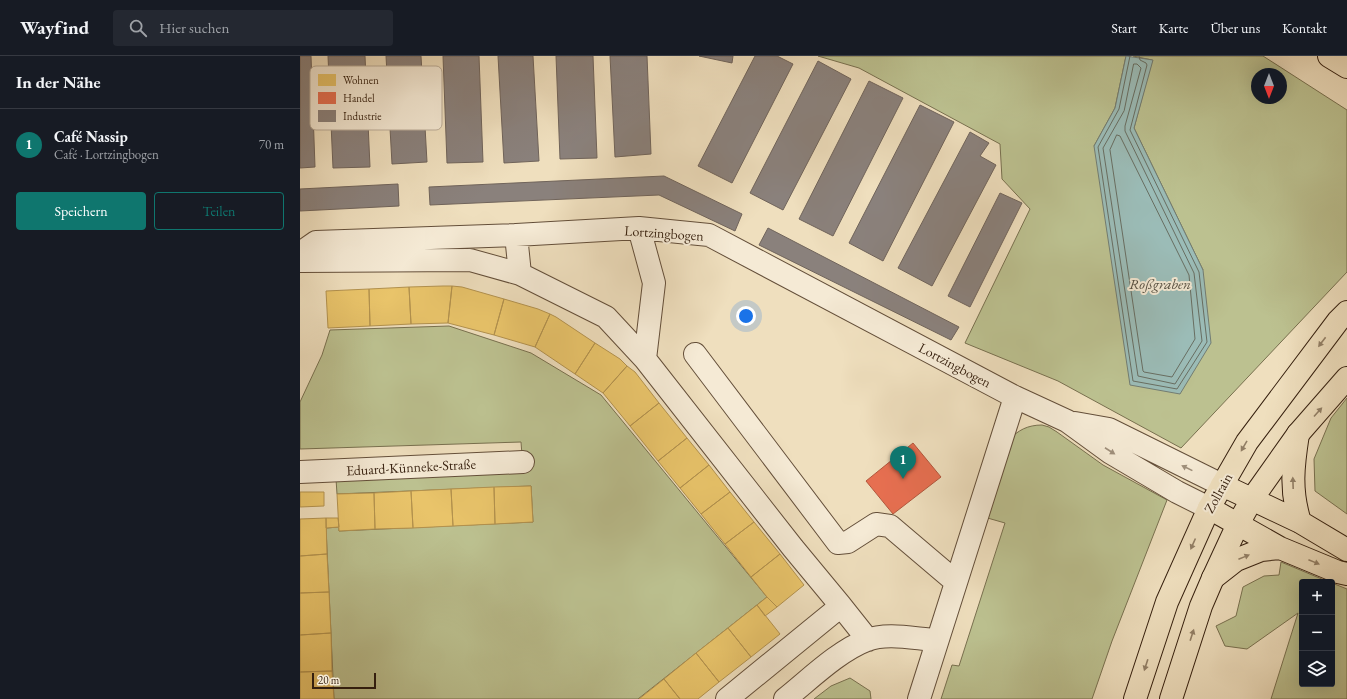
<!DOCTYPE html>
<html lang="de">
<head>
<meta charset="utf-8">
<style>
  body { margin:0; font-family:"EB Garamond",serif; background:#242831; color:#f1f3f6 }
  .controls { position:absolute; right:12px; bottom:12px; display:grid; overflow:hidden; border-radius:4px; box-shadow:0 4px 16px #0002 }
  .controls button { width:36px; height:36px; display:grid; place-items:center; padding:0; border:0; border-bottom:1px solid #363941; background:#171b24; color:#f1f3f6; font:20px sans-serif }
  .compass { position:absolute; left:951px; top:12px; width:36px; height:36px; border-radius:50%; background:#171b24; box-shadow:0 4px 16px #0002; rotate:180deg }
  .scale { position:absolute; left:12px; bottom:10px; width:64px; box-sizing:border-box; padding-left:4px; border:2px solid #351f0e; border-top:0; font-size:11px; line-height:14px; white-space:nowrap; color:#351f0e; -webkit-text-stroke:3px #f5ead5; paint-order:stroke }
  .you { position:absolute; left:446px; top:260px; width:14px; height:14px; margin:-10px; border:3px solid #fff; border-radius:50%; background:#1a73e8; box-shadow:0 0 0 6px #1a73e833 }
  .badge { display:grid; place-items:center; width:26px; height:26px; border-radius:50%; background:#0f766e; color:#fff; font-size:13px; font-weight:700 }
  .pin { position:absolute; translate:-50% -33px; filter:drop-shadow(0 1px 2px #0008) }
  .pin::after { content:''; position:absolute; top:21px; width:14px; height:12px; background:inherit; clip-path:polygon(0 0,100% 0,50% 100%) }
  .list { margin:0; padding:0; list-style:none }
  h2 { display:flex; justify-content:space-between; align-items:center; height:52px; margin:0; padding:0 16px; font-size:17px }
  h2 small { font-size:13px; font-weight:400; color:#9ea1a6 }
  .list li { display:grid; grid-template-columns:26px 1fr auto; gap:12px; align-items:center; box-sizing:border-box; height:72px; padding:0 16px; border-top:1px solid #363941 }
  .list b { display:block; font-size:15px; white-space:nowrap }
  .list p { margin:0; font-size:13px; white-space:nowrap; color:#9ea1a6 }
  .list em { font-size:13px; font-style:normal; color:#9ea1a6 }
  .actions { display:flex; gap:8px; padding:12px 16px }
  .actions a { flex:1; padding:9px 0; border:1px solid #0f766e; border-radius:4px; text-align:center; font-size:14px; color:#0f766e }
  .actions .main { background:#0f766e; color:#fff }
  .icon { flex:none; width:22px; height:22px; fill:none; stroke:currentColor; stroke-width:2; stroke-linecap:round; stroke-linejoin:round }
  .map { position:relative; flex:none; width:1047px; height:643px; overflow:hidden }
  header { display:flex; align-items:center; gap:24px; box-sizing:border-box; height:56px; padding:0 20px; background:#171b24; border-bottom:1px solid #363941 }
  header strong { font-size:19px }
  nav { display:flex; gap:22px; margin-inline-start:auto; font-size:14px }
  .search { width:280px; height:36px; background:#242831; display:flex; align-items:center; gap:10px; box-sizing:border-box; padding:0 14px; border-radius:4px; color:#9ea1a6; font-size:15px }
  main { display:flex }
  aside { flex:1; background:#171b24 }
  .map>svg:first-child { display:block }
</style>
</head>
<body>
<header>
<strong>Wayfind</strong>
<div class="search"><svg class="icon" aria-label="search" viewBox="0 0 24 24"><circle cx="10" cy="10" r="6"/><path d="M15 15l6 6"/></svg>Hier suchen</div>
<nav><a>Start</a><a>Karte</a><a>Über uns</a><a>Kontakt</a></nav>
</header>
<main>
<aside>
<h2>In der Nähe<small></small></h2>
<ul class="list">
<li><span class="badge">1</span><div><b>Café Nassip</b><p>Café · Lortzingbogen</p></div><em>70 m</em></li>
</ul>
<div class="actions"><a class="main">Speichern</a><a>Teilen</a></div>
</aside>
<div class="map">
<svg width="1047" height="643" viewBox="0 0 1047 643">
  <rect width="100%" height="100%" fill="#efdfbe"/>
  <filter id="stains"><feTurbulence type="fractalNoise" baseFrequency=".005" numOctaves="4"/><feColorMatrix values="0 0 0 0 .2 0 0 0 0 .09 0 0 0 0 .02 0 0 0 .5 -.17"/></filter>
  <radialGradient id="worn" r=".72"><stop offset=".6" stop-color="#630" stop-opacity="0"/><stop offset="1" stop-color="#630" stop-opacity=".3"/></radialGradient>
  <path fill="#bcc190" stroke="#78704f" fill-rule="evenodd" d="M518,0H826L815,52L794,90L903,214L834,72L852,4L833,0H963L1047,54V216L881,392L758,325L665,287L730,153L702,123L700,88L559,12ZM957,18H981V42H957Z
    M149,270L231,297L301,339L467,541L338,643H34L26,472L39,471V475L233,466L231,430L37,438L36,423L222,399L221,386L0,393V346L22,299L30,274Z
    M1047,342V458L1015,435L1014,403L1031,362Z
    M742,369L749,371L757,376L803,409L867,444L812,585L792,643H641L652,609L659,610L705,467L684,461L709,384C718,374 728,369 742,369Z
    M981,506L1029,526H1002V628H1032V527L1047,533V643H971L998,557L947,593L925,590L916,570L936,560L943,531L964,520L979,519Z
    M550,622L570,635L571,643H514L531,630Z"/>
  <path fill="#9bbcb7" stroke="#727d73" d="M826,0L853,4L834,72L903,214L911,287L880,338L830,329L794,90L815,52Z"/>
  <path fill="#e9c46a" stroke="#b3924e" d="M143,230H152L148,267L111,268L109,231Z
    M152,230L162,231L204,243L194,279L148,267Z
    M109,231L111,268L70,270L69,233Z
    M69,233L70,270L28,272L26,235Z
    M204,243L238,253L250,258L235,291L194,279Z
    M250,258L256,261L295,287L275,318L235,291Z
    M295,287L320,303L327,310L303,337L275,318Z
    M327,310L335,316L359,347L330,370L303,337Z
    M359,347L387,382L358,405L330,370Z
    M387,382L409,409L380,432L358,405Z
    M409,409L430,436L401,458L380,432Z
    M231,430L233,466L195,468L194,431Z
    M194,431L195,468L153,470L151,433Z
    M151,433L153,470L113,472L111,435Z
    M111,435L113,472L75,473L74,437Z
    M0,436H24V450L0,451Z
    M430,436L454,466L425,488L401,458Z
    M74,437L75,473L39,475L37,438Z
    M26,462H38L39,471L26,472Z
    M26,462L27,498L0,500V463Z
    M454,466L480,498L451,521L425,488Z
    M27,498L29,536L0,537V500Z
    M480,498L504,529L477,551L467,541L451,521Z
    M29,536L31,577L0,579V537Z
    M467,541L477,551L465,560L457,549Z
    M457,549L480,578L451,601L428,572Z
    M428,572L451,601L419,626L396,597Z
    M31,577L32,615L0,616V579Z
    M396,597L419,626L398,643H380L364,623Z
    M32,615L34,643H0V616Z
    M364,623L380,643H339Z"/>
  <path fill="#e76f51" stroke="#b2573d" d="M613,387L641,421L593,458L566,425Z"/>
  <path fill="#8a817c" stroke="#70645b" d="M0,0H11L15,111L0,112Z
    M28,0H65L70,111L33,112Z
    M86,0H121L127,106L92,108Z
    M143,0H179L183,106L147,107Z
    M198,0H233L239,105L204,107Z
    M256,0H293L297,102L260,103Z
    M310,0H347L351,98L315,101Z
    M399,0H433L432,7Z
    M455,0H477L493,8L432,127L398,110Z
    M518,5L551,23L483,154L450,137Z
    M569,25L603,42L533,180L499,163Z
    M620,49L654,66L583,205L549,187Z
    M670,76L689,87L680,100L696,109L632,230L598,212Z
    M364,120L442,158L435,175L359,139L130,149L129,131Z
    M98,128L99,150L0,155V133Z
    M700,137L722,147L670,251L648,240Z
    M468,172L659,271L651,284L459,189Z"/>
  <g fill="none" stroke-linecap="round" stroke-linejoin="round">
    <path stroke="#686e62" stroke-width="1" d="M830,0L819,53L798,91L833,325L877,333L907,286L899,216L830,74L847,9L846,7L840,4L839,0
      M834,8H837L841,12L825,70V75L894,217L902,285L875,328L838,320L803,92L824,55Z
      M817,79L820,80L889,219L895,283L872,321L844,316L843,315L810,94Z"/>
    <defs>
      <path id="minor" d="M339,172L354,227L345,303
        M216,179L220,218L306,261L345,303L493,492L541,550
        M0,197L16,186L216,179L339,172L409,179L715,341L767,365L811,397L877,436L909,452
        M0,205L170,204L220,218
        M395,298L538,487L548,486L576,468L590,470L656,526
        M775,367L809,373L922,429
        M0,416L223,406
        M427,643L541,550L568,584
        M485,643C509,624 538,595 567,584C587,576 616,583 637,584
        M619,643L715,341"/>
      <path id="major" d="M835,643L867,546L909,452L947,386L1038,265L1047,256
        M871,643L901,550L913,522L938,468L952,443L998,378L1047,322"/>
      <path id="highway" d="M1029,0L1047,11
        M998,378C993,410 990,434 1000,466
        M922,429L1000,466L1047,494
        M909,452L980,492L1038,516L1047,518
        M913,522L936,504L961,494L980,492"/>
    </defs>
    <use href="#minor" stroke="#644f3a" stroke-width="24"/>
    <use href="#major" stroke="#351f0e" stroke-width="24"/>
    <use href="#highway" stroke="#351f0e" stroke-width="24"/>
    <use href="#minor" stroke="#f5ead5" stroke-width="22"/>
    <use href="#major" stroke="#efdfbe" stroke-width="22"/>
    <use href="#highway" stroke="#efdfbe" stroke-width="22"/>
  </g>
  <defs><path id="oneway-solid" d="M-6-.8H1V-3.2L6.5 0L1 3.2V.8H-6Z"/></defs>
  <g fill="#927f66">
    <use href="#oneway-solid" transform="translate(1022 286) rotate(127)"/>
    <use href="#oneway-solid" transform="translate(1018 356) rotate(-48)"/>
    <use href="#oneway-solid" transform="translate(944 390) rotate(120)"/>
    <use href="#oneway-solid" transform="translate(993 427) rotate(-92)"/>
    <use href="#oneway-solid" transform="translate(893 488) rotate(114)"/>
    <use href="#oneway-solid" transform="translate(944 501) rotate(-22)"/>
    <use href="#oneway-solid" transform="translate(1014 506) rotate(22)"/>
    <use href="#oneway-solid" transform="translate(892 579) rotate(-72)"/>
    <use href="#oneway-solid" transform="translate(846 609) rotate(108)"/>
  </g>
  <g fill="#9f8f7b">
    <use href="#oneway-solid" transform="translate(810 395) rotate(33)"/>
    <use href="#oneway-solid" transform="translate(887 412) rotate(-154)"/>
  </g>
  <g text-anchor="middle" stroke-width="4" stroke-linejoin="round" paint-order="stroke">
    <g font-size="14" fill="#351f0e" stroke="#f5ead5">
      <text transform="translate(364 177) rotate(4)" y="5">Lortzingbogen</text>
      <text transform="translate(655 309) rotate(28)" y="5">Lortzingbogen</text>
      <text transform="translate(111 411) rotate(-3)" y="5">Eduard-Künneke-Straße</text>
      <text transform="translate(918 437) rotate(-61)" y="5">Zollrain</text>
    </g>
    <g font-size="15" font-style="italic" fill="#544e41" stroke="#f5ead5">
      <text x="860" y="233">Roßgraben</text>
    </g>
  </g>
  <rect x="10" y="10" width="132" height="64" rx="6" fill="#f5ead5" stroke="#bbad99" stroke-width="1"/>
  <rect x="18" y="18" width="18" height="12" fill="#e9c46a"/>
  <rect x="18" y="36" width="18" height="12" fill="#e76f51"/>
  <rect x="18" y="54" width="18" height="12" fill="#8a817c"/>
  <g font-size="11" fill="#351f0e">
    <text x="43" y="28">Wohnen</text>
    <text x="43" y="46">Handel</text>
    <text x="43" y="64">Industrie</text>
  </g>
  <rect width="100%" height="100%" filter="url(#stains)"/>
  <rect width="100%" height="100%" fill="url(#worn)"/>
</svg>
<div class="controls">
<button>+</button>
<button>−</button>
<button><svg class="icon" aria-label="layers" viewBox="0 0 24 24"><path d="M12 4l9 5-9 5-9-5zM3 14l9 5 9-5"/></svg></button>
</div>
<svg class="compass" viewBox="-18 -18 36 36"><path d="M0-13l5 13h-10z" fill="#e53935"/><path d="M0 13l5-13h-10z" fill="#9ea1a6"/></svg>
<div class="scale">20 m</div>
<div class="you"></div>
<div class="pin badge" style="left:603px;top:423px">1</div>
</div>
</main>
</body>
</html>
